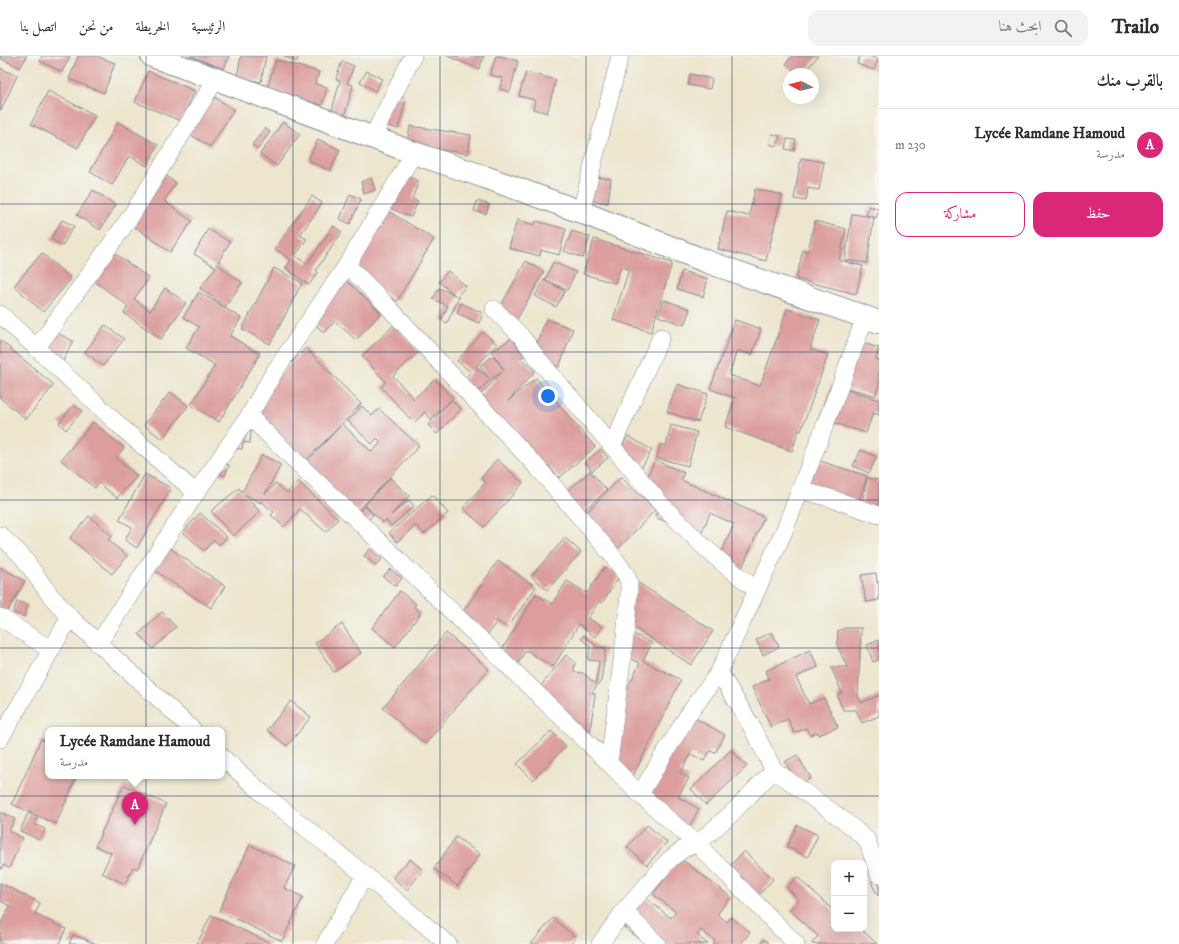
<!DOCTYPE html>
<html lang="ar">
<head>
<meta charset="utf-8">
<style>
  body { margin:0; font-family:"IM FELL DW Pica",Amiri,serif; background:#f2f2f3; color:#2b2b33; direction:rtl }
  .controls { position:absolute; right:12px; bottom:12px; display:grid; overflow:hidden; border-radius:8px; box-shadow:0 4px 16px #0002 }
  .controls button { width:36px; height:36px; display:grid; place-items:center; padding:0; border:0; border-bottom:1px solid #e1e1e2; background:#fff; color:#2b2b33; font:20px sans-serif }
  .compass { position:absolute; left:783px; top:12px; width:36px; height:36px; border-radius:50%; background:#fff; box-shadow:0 4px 16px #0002; rotate:277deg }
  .you { position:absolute; left:548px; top:340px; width:14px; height:14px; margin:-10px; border:3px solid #fff; border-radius:50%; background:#1a73e8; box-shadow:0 0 0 6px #1a73e833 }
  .badge { display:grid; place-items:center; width:26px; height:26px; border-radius:50%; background:#db2777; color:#fff; font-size:13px; font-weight:700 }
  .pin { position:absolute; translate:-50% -33px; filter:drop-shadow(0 1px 2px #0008) }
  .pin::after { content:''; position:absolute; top:21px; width:14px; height:12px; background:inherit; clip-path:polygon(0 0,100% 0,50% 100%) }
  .popup { position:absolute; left:45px; top:671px; width:180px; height:52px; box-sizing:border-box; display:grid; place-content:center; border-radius:8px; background:#fff; filter:drop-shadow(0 1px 3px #0005); font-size:13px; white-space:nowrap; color:#7c7c81 }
  .popup b { font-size:15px; color:#2b2b33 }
  .popup::after { content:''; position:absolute; left:50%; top:100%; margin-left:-8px; border:8px solid transparent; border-top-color:#fff }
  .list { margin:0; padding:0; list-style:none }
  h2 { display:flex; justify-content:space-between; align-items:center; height:52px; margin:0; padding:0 16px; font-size:17px }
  h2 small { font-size:13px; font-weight:400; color:#7c7c81 }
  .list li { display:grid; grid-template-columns:26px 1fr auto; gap:12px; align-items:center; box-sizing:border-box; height:72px; padding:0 16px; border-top:1px solid #e1e1e2 }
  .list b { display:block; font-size:15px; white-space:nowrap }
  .list p { margin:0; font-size:13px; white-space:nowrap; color:#7c7c81 }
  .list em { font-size:13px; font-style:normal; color:#7c7c81 }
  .actions { display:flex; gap:8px; padding:12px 16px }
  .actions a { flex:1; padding:9px 0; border:1px solid #db2777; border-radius:12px; text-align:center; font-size:14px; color:#db2777 }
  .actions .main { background:#db2777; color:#fff }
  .icon { flex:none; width:22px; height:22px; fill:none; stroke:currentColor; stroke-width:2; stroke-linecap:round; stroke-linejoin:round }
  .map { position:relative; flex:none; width:879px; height:888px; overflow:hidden; direction:ltr }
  header { display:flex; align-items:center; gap:24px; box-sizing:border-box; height:56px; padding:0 20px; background:#fff; border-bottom:1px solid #e1e1e2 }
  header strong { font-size:19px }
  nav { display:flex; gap:22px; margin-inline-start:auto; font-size:14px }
  .search { width:280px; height:36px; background:#f2f2f3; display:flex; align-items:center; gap:10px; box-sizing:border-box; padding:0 14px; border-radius:12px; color:#7c7c81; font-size:15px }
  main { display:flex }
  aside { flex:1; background:#fff }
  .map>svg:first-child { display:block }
</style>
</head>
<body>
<header>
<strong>Trailo</strong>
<div class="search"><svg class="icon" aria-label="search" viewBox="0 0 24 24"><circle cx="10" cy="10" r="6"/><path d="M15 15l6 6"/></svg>ابحث هنا</div>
<nav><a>الرئيسية</a><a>الخريطة</a><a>من نحن</a><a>اتصل بنا</a></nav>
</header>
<main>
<aside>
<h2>بالقرب منك<small></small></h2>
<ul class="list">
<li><span class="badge">A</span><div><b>Lycée Ramdane Hamoud</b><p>مدرسة</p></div><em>230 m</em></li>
</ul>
<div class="actions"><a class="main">حفظ</a><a>مشاركة</a></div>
</aside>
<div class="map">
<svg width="879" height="888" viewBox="0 0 879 888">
  <rect width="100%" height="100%" fill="#f6f6f2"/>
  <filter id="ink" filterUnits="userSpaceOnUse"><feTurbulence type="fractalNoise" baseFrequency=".025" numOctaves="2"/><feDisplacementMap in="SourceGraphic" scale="8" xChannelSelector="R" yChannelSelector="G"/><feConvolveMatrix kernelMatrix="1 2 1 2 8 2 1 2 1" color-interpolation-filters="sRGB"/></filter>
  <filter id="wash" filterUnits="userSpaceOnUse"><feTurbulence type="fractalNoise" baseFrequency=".012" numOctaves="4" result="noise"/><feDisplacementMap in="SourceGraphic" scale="16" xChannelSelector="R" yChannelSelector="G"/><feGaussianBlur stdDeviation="0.9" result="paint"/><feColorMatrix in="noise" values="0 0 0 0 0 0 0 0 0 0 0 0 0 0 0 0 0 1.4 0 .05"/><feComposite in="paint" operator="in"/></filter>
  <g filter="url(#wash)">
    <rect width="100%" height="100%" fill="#ede6cd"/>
    <g id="blocks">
      <path fill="#db9e9c" d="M0,0H27L20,12L0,2Z
        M42,0H70L62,16L40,5Z
        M78,0H96L115,7L104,37L69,23Z
        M190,0H229L224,13Z
        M241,0H266L261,26L237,21Z
        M284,0H299L296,6Z
        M447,0H484L479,13Z
        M496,0H500L518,5L510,36L500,33L503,22L490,19Z
        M792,0H818L803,18H798L786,8Z
        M860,0H869L878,3L874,14L857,8Z
        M276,4L319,16L315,28L327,31L322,49L267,33Z
        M342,5L354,10L347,27L353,29L344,62L331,58L340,25L336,23Z
        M0,12L17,20L1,54L0,53Z
        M148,15L195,35L181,65L135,46Z
        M367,15L382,23L375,35L360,26Z
        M526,16L556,24L547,57L533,53L535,44L519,40Z
        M690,18L712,23L710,33L688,29Z
        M48,35L95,59L78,92L31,68Z
        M209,37L234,54L210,91L185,75Z
        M387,37L406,43L398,73L378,67Z
        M118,66L158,89L147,110L129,100L112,129L90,116Z
        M283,66L300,78L277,110L260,98Z
        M410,70L471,79L468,98L407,88Z
        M265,72L270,76L258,93L252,89Z
        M772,78L780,80L777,90L769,88Z
        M318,83L340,94L330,115L308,104Z
        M787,83L796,84L794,95L785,93Z
        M801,102L824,106L819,134L808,132L806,145L794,143Z
        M157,113L176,127L164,145L192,165L170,196L131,168Z
        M394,115L419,125L412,143L418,145L411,161L380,148Z
        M589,120L611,123L608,147L586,144Z
        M371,122L375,134L364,138L361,126Z
        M755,133L782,139L766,205L718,193L727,155L749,160Z
        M93,134L116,149L100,174L77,159Z
        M350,138L361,143L350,168L340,163Z
        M312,140L322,147L300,179L307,183L295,200L307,208L333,170L342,176L316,214L318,216L309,229L286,212L291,204L275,193Z
        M477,145L489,148L486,158L474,155Z
        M380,150L434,183L397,245L351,217Z
        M869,150L879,153L876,162L866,159Z
        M852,158L874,161L867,207L845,204Z
        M62,164L74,170L62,190L51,183Z
        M517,164L535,169L536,165L566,173L559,199L541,194L540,200L509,192Z
        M815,165L846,173L839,204L863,210L856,238L796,223L803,194L808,195Z
        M208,173L230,186L217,208L242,227L225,251L200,232L216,211L194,198Z
        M572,175L590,181L583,202L564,195Z
        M594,183L672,207L651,276L613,264L629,213L621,211L615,227L583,218Z
        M106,191L149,222L134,243L150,255L165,232L186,247L161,283L124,257L128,250L86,219Z
        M42,197L71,223L43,256L14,230Z
        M526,205L544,216L516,265L498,255Z
        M553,206L576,216L567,234L545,224Z
        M274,212L302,227L270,288L242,273Z
        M448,215L466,230L457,240L459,241L447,267L441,264L448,250L433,243L439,232L455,239L439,226Z
        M682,215L708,223L703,241L677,233Z
        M342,220L381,257L356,284L335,265L324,277L306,259Z
        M544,224L565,235L556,251L535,240Z
        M199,236L241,262L230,280L260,298L219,366L191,349L215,309L186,292L199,271L183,261Z
        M664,244L690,253L684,269L658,260Z
        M461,247L483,257L479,267L457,257Z
        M787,253L820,264L810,293L828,299L801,375L799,374L792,395L725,371L735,342L710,333L735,264L761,273L752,299L737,294L729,319L760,330Z
        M546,263L573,273L559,311L532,300Z
        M105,269L124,283L103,310L85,296Z
        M394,269L419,296L393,320L414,343L435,323L453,342L431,363L425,356L414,367L381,331L386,326L362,300Z
        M47,272L73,285L61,309L35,296Z
        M483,276L497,288L476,311L489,322L480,310L493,300L504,314L492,296L512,282L524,300L520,302L535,315L508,345L536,322L595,391L559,422L549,410L542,415L472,348L502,316L490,324L474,340L460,328L471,316L457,305Z
        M0,284L54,329L26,363L0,342Z
        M856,285L879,292L876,303L879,304V328L875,340L843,331Z
        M306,292L361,348L342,368L372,396L381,386L377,382L372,388L348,365L362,350L372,360L379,353L419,390L358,455L303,410L341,369L305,405L249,349Z
        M677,328L708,338L698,366L667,356Z
        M831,329L879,344V359L873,357L866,377L821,363Z
        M170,336L188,350L162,383L144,369Z
        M452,344L461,353L437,378L428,369Z
        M74,349L82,355L66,374L59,367Z
        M93,366L124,392L116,402L137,420L117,442L99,427L95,432L61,404Z
        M671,369L697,376L688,410L657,402L660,388L666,390Z
        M237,373L251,375L250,387L243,386L242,393L234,392Z
        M628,380L652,394L640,414L617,400Z
        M601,393L608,402L592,415L585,406Z
        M861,394L877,401L869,417L853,410Z
        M262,399L281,409L265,438L276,427L287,437L298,425L338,463L326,476L300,453L284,471L271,459L274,456L261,445V447L244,438L260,456L233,480L211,455L239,432L242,436Z
        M807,401L867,420L858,449L824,432L800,425Z
        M497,403L523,427L484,471L463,452L486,426L481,422Z
        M216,404L229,409L225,420L212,415Z
        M655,404L684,417L681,424L764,461L739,519L716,509L734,468L710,457L700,481L655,461L662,444L641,435Z
        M590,415L607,434L582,456L565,437Z
        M145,418L171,432L137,492L125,484L132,471L119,464Z
        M621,421L655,454L616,495L582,461Z
        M390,422L409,440L391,459L409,444L414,450L391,470L386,464L383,467L365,449Z
        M867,422L879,424V451L862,448Z
        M432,439L448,457L424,478L416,469L397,486L389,477Z
        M365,450L373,459L366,466L358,457Z
        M200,457L227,481L219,489L214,484L204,495L183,476Z
        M89,460L112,480L108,484L127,500L112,518L70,482Z
        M565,482L581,496L547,534L531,520Z
        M161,486L225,530L211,552L146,509Z
        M370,493L382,503L376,510L364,500Z
        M498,505L536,531L507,572L497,565L484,584L457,564Z
        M0,511L25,525L6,558L0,555Z
        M605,511L619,521L602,547L599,545L588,562L602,571L595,581L584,573V572L579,568L553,611L526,594L516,611L498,600L536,538L552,548L567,525L587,537Z
        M390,513L402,522L396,530L383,521Z
        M876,517L877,527L879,526V544L866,546L861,519Z
        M631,522L713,575L691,609L624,565Z
        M400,535L416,548L414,551L421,557L395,591L372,572Z
        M17,545L28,549L24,561L13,557Z
        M162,556L176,571L153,593L139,578Z
        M342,568L361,597L334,616L315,587Z
        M845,572H861L858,640L861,647L879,639V660L862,667L856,654H843L837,639L842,637L831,611H847L837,589L838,575Z
        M627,575L652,587L643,605L681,624L633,720L600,704L626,635L640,607L617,596Z
        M772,576L779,591L763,599L756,584Z
        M446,577L489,613L425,688L383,652Z
        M584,579L597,591L606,592L601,625L592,636L595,638L589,683L534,638L566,599L575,606L574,616L583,617L596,628L599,605L588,604L590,590L581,583Z
        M879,584V604L873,606L867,589Z
        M810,594L818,611L796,621L809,648L824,642L838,671L819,679L818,676L810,679L806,672L794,677L788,663L771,671L752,631L769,623L766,615Z
        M291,645L311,661L287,690L267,674Z
        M688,658L725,679L715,697L710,695L704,705L691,698L680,717L689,722L678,741L699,753L689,771L640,743Z
        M551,675L566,690L533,724L517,708Z
        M41,683L48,687V720H77L56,768L12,748Z
        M731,694L747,710L706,749L691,733Z
        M797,699L811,722L799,729L785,706Z
        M124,729L166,748L137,813L133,811L125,828L102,817L111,797L95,790Z
        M0,756L15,763L9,775L23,782L9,812L3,809L0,815Z
        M28,757L37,761L34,768L45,773L40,784L20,775Z
        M647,769L667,786L647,809L627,791Z
        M797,769L818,779L808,801L787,791Z
        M456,781L480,798L458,830L434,813Z
        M250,789L295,810L284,832L303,841L282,885L219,855Z
        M744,795L773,823L758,840L728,812Z
        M680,802L731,841L717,858L727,866L731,861L750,876L741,888H713L715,885L701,874L697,879L708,888H693L691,886L690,888H663L648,876L642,885L620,868L642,839L671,862L676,856L653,838Z
        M410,803L423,814L407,834L393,822Z
        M797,821L834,855V873H854L857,876L859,873H861L877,888H813L812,887L818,880L790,854L799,844L787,832Z
        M879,823V839L878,840L871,826Z
        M0,827L40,847L35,858L66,873L59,888H0V869L10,850L0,845Z
        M211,859L272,888H197Z
        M553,862L576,882L571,888H531Z
        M73,879L97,888H69Z
        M764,883L770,888H760Z"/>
    </g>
  </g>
  <g filter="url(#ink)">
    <use href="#blocks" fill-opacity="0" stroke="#848a96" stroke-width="1"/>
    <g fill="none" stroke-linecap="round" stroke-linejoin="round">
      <defs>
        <path id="minor" d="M372,82L413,0
          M581,156L620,0
          M347,209L380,242L538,412L613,500L626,519L629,526V537L625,581L609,707
          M494,253L521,280L539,304L662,449L702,489L726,510L757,534
          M0,258L119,369L196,437
          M865,261L842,325L785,473L719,616L749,666L774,714L846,766L867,784L879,819
          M36,293L131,160L216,23
          M249,360L609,707L636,735L697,788L796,888
          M612,390L661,281
          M800,434L830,442L879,459
          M0,479L22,500L50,539L70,561L193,674
          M0,561L51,594
          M98,588L196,437L249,360L273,318L347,209L414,97
          M0,683L70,561
          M222,701L262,737L365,819L448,888
          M640,738L688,659L719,616
          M624,855L657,888
          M325,888L365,819
          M600,888L624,855L670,803L685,792L697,788L730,759L774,714"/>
        <path id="tertiary" d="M152,0L216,23L414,97L485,121L581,156L708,206L879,266"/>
      </defs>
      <use href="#minor" stroke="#848a96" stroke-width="18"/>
      <use href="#tertiary" stroke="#848a96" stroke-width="24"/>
      <use href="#minor" stroke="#fff" stroke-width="17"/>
      <use href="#tertiary" stroke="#fff" stroke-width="22"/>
    </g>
  </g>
  <path fill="none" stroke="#1b2f5e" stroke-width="1" stroke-opacity="0.55" d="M146,0V888M293,0V888M440,0V888M586,0V888M732,0V888M0,148H879M0,296H879M0,444H879M0,592H879M0,740H879"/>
</svg>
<div class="controls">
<button>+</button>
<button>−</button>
</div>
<svg class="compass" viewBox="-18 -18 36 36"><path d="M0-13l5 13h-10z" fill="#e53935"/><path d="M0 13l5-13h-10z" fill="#7c7c81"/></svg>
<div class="you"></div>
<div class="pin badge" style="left:135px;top:769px">A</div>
<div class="popup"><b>Lycée Ramdane Hamoud</b>مدرسة</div>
</div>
</main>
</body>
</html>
